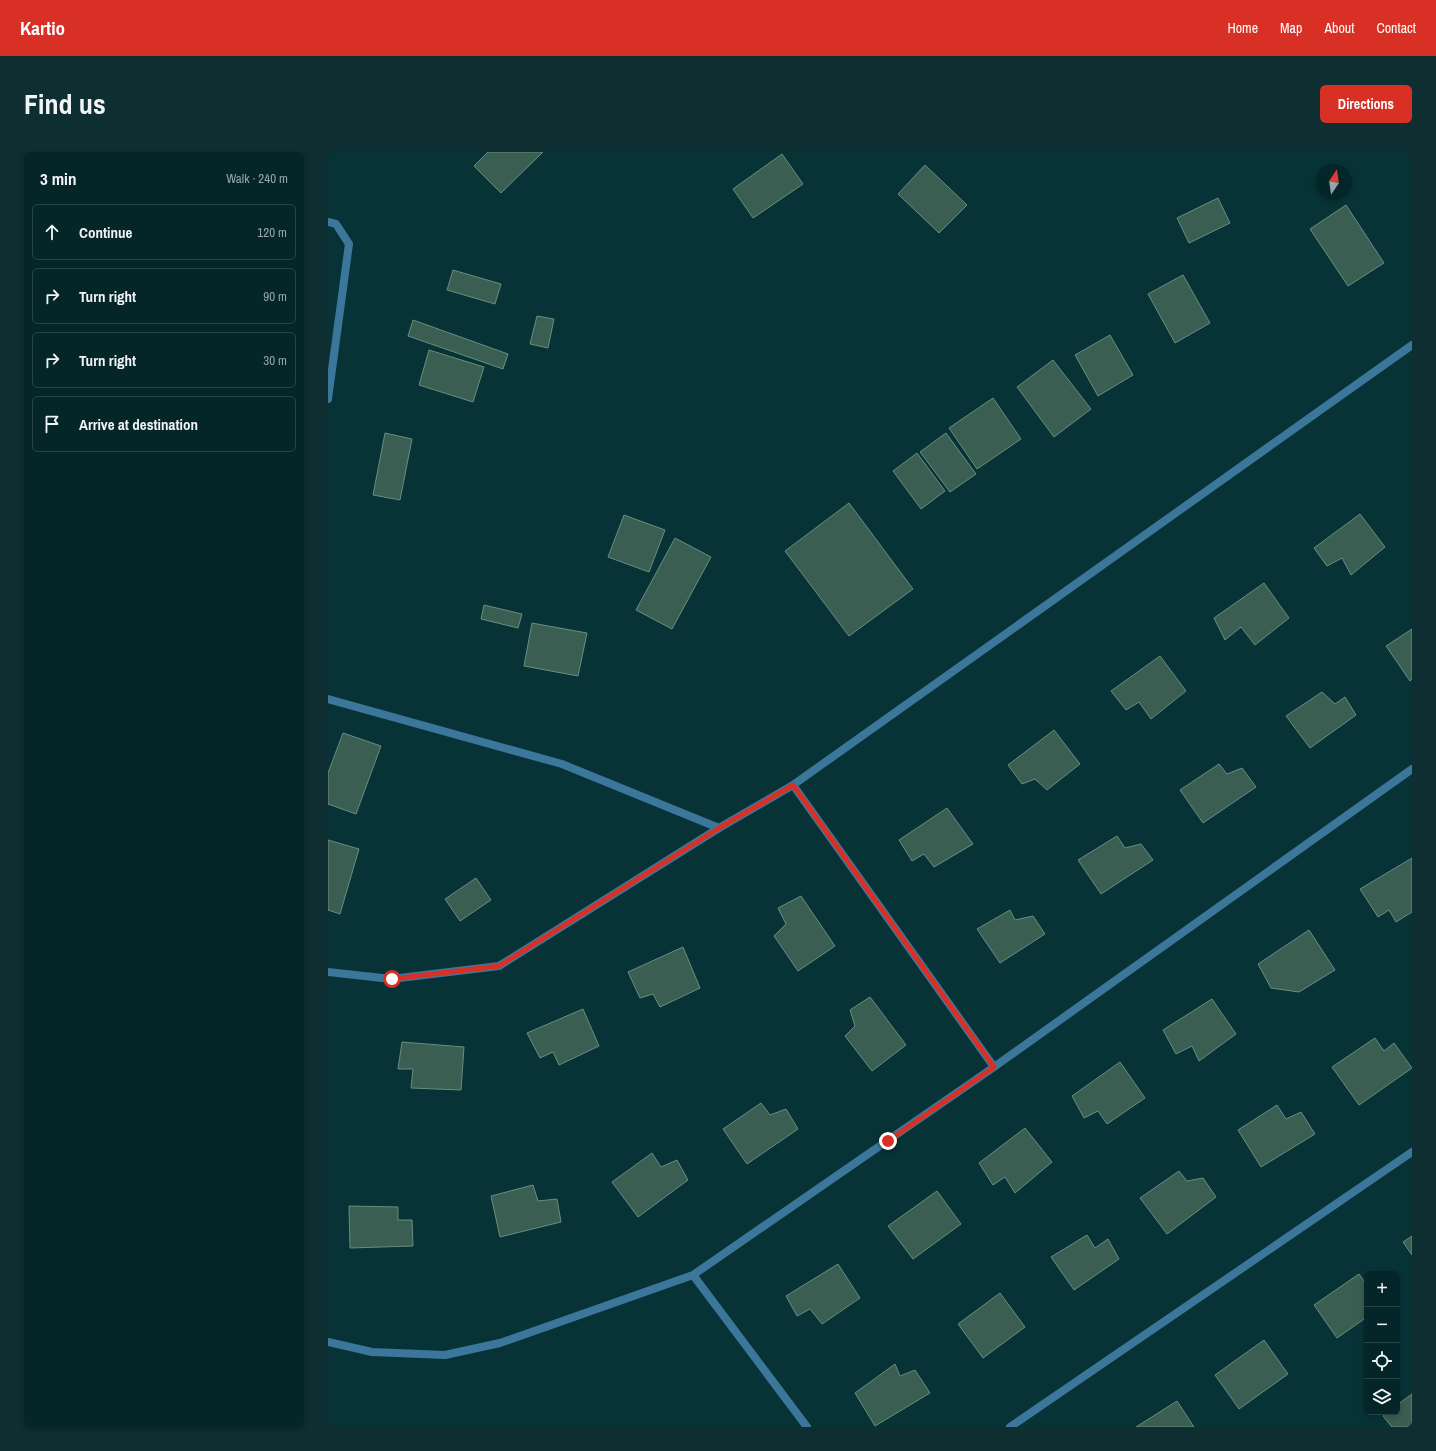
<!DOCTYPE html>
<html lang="en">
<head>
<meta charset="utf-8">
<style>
  body { margin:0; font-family:"Archivo Narrow",sans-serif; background:#0e2e31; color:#f1f3f6 }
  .controls { position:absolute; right:12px; bottom:12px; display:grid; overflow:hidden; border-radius:6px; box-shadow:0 2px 6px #0003 }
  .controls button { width:36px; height:36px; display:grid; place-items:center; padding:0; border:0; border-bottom:1px solid #264346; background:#052629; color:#f1f3f6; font:20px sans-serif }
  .compass { position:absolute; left:988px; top:12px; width:36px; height:36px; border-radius:50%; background:#052629; box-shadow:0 2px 6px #0003; rotate:13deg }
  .stop { position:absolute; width:12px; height:12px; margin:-9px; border:3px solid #d93025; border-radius:50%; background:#fff }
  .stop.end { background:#d93025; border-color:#fff; box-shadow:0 1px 4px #0008 }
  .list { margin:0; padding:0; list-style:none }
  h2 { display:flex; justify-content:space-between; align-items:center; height:52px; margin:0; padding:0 16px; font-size:17px }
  h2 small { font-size:13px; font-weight:400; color:#97a5a8 }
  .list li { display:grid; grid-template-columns:26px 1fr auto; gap:12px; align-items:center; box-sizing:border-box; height:56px; margin:0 8px 8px; padding:0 8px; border:1px solid #264346; border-radius:6px }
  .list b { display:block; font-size:15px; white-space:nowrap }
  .list em { font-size:13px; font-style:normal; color:#97a5a8 }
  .icon { flex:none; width:22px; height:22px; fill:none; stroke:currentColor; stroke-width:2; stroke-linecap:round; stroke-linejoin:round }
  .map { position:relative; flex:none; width:1084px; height:1275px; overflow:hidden; border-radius:6px }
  header { display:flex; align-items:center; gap:24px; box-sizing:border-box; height:56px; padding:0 20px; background:#d93025; color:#fff }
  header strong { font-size:19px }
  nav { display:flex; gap:22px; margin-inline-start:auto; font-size:14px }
  .intro { display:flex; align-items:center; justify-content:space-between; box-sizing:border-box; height:96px; padding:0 24px }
  h1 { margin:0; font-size:28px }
  .button { padding:10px 18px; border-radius:6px; background:#d93025; color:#fff; font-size:14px; font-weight:700 }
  main { display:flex; gap:24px; padding:0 24px }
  aside { flex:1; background:#052629; border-radius:6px; box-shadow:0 2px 6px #0003 }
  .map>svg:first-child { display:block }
</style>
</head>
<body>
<header>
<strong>Kartio</strong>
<nav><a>Home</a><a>Map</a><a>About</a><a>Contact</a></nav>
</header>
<div class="intro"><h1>Find us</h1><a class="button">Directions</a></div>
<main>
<aside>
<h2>3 min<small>Walk · 240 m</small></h2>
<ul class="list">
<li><svg class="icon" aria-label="ahead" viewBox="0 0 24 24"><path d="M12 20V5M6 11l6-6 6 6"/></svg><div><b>Continue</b></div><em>120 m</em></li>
<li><svg class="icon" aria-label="right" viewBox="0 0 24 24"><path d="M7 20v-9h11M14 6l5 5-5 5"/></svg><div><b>Turn right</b></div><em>90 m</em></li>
<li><svg class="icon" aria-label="right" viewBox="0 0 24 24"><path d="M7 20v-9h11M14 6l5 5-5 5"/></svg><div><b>Turn right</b></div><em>30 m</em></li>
<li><svg class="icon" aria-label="arrive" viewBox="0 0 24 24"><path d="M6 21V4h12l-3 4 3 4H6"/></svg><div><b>Arrive at destination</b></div></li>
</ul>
</aside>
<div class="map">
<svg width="1084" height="1275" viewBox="0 0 1084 1275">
  <rect width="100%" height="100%" fill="#073337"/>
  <path fill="#3b5e52" stroke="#688e80" d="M160,0H215L173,41L146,14Z
    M454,2L475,32L425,66L405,37Z
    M597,13L639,53L611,81L570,42Z
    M890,46L902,71L861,91L849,66Z
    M1018,53L1056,111L1020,134L982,77Z
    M125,118L173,132L167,152L119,138Z
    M855,123L882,171L847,191L820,142Z
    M209,164L226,167L220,196L202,192Z
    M85,168L180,202L175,217L80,184Z
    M782,183L805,223L770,244L747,203Z
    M101,198L156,215L145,250L91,233Z
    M725,208L763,257L726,285L689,235Z
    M665,246L693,287L649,317L621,276Z
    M57,281L84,287L72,348L45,343Z
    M618,281L648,322L622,340L592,300Z
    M589,301L617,339L593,357L565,319Z
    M521,351L585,437L521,484L457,399Z
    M1032,362L1057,395L1023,423L1014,406L999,414L986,396Z
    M296,363L337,378L321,420L280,405Z
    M347,386L383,405L344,477L308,458Z
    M936,431L961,466L927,493L913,475L897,488L886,466Z
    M156,453L194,462L190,476L153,467Z
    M204,471L259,481L250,524L196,514Z
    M1084,477V527L1082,529L1058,494Z
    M832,504L858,539L823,567L811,550L798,558L783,539Z
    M994,540L1007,552L1017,545L1028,563L982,596L958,564Z
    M726,578L752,612L719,638L707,627L694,632L680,613Z
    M15,581L53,594L28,662L0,652V621Z
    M891,612L899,622L914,616L928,635L875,671L852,638Z
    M619,656L645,692L606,715L596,702L584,709L571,688Z
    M789,684L797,696L813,692L825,708L773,742L750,708Z
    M0,688L31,697L12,762L0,758Z
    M1084,706V760L1068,770L1061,758L1050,765L1032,737Z
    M148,726L163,748L132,769L117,747Z
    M473,744L507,794L470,819L446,784L458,772L450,756Z
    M682,758L687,768L705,764L717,782L672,811L649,777Z
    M981,778L1007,818L971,840L943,836L930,812Z
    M355,795L372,836L332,855L325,842L312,846L300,820Z
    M542,845L578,893L544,919L517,884L527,874L522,858Z
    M884,847L908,882L871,909L864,894L848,902L835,878Z
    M255,857L271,894L231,913L225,900L212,906L199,881Z
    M1047,886L1056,899L1066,891L1084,916L1031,953L1004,915Z
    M74,890L136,895L133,938L83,936L85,917H70Z
    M792,910L817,946L779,972L770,959L756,966L744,944Z
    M433,951L442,963L458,957L470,977L419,1012L395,977Z
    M949,953L958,967L973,960L987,982L933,1015L910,978Z
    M697,976L724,1010L687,1041L677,1025L665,1033L651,1011Z
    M324,1001L333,1015L349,1008L360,1028L310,1065L284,1030Z
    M851,1019L859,1029L875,1026L888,1045L839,1082L812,1046Z
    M205,1033L210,1049L229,1047L233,1070L172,1085L163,1044Z
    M609,1039L633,1072L585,1107L560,1074Z
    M21,1054L70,1055V1068H84L85,1094L22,1096Z
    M759,1083L767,1096L780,1087L791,1107L746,1138L723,1105Z
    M1084,1084V1103L1075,1090Z
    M510,1112L532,1146L494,1172L482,1157L469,1164L458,1144Z
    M1031,1122L1039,1133V1165L1009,1186L986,1153Z
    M672,1141L697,1175L655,1206L630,1172Z
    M936,1188L960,1222L911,1257L887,1223Z
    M567,1212L572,1224L587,1218L602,1241L547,1274L527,1241Z
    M1084,1242V1275H1064L1055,1264L1060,1260H1069V1253Z
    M849,1249L866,1275H808Z"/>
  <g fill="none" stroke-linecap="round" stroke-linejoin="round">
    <path stroke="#3c779b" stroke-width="8" d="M0,70L8,72L21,92L0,247
      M0,547L234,612L391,676
      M465,633L666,915
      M0,820L63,827L171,814L391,676L465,633L1084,193
      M365,1123L479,1275
      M0,1190L44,1200L117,1203L172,1191L365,1123L666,915L1084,617
      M682,1275L1084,1000"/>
  </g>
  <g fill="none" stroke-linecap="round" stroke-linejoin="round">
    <path stroke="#d93025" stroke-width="5" d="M64,827L171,814L391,676L465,633L666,915L560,989"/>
  </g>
</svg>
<div class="controls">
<button>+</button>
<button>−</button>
<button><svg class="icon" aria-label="locate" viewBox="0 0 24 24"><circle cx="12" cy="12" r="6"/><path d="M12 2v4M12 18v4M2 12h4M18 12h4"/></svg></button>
<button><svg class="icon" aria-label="layers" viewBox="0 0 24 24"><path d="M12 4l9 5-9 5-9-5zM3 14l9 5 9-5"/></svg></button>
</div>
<svg class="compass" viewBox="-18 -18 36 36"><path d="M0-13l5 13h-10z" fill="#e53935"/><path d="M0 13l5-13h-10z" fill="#97a5a8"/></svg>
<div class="stop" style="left:64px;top:827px"></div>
<div class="stop end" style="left:560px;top:989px"></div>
</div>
</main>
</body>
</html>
